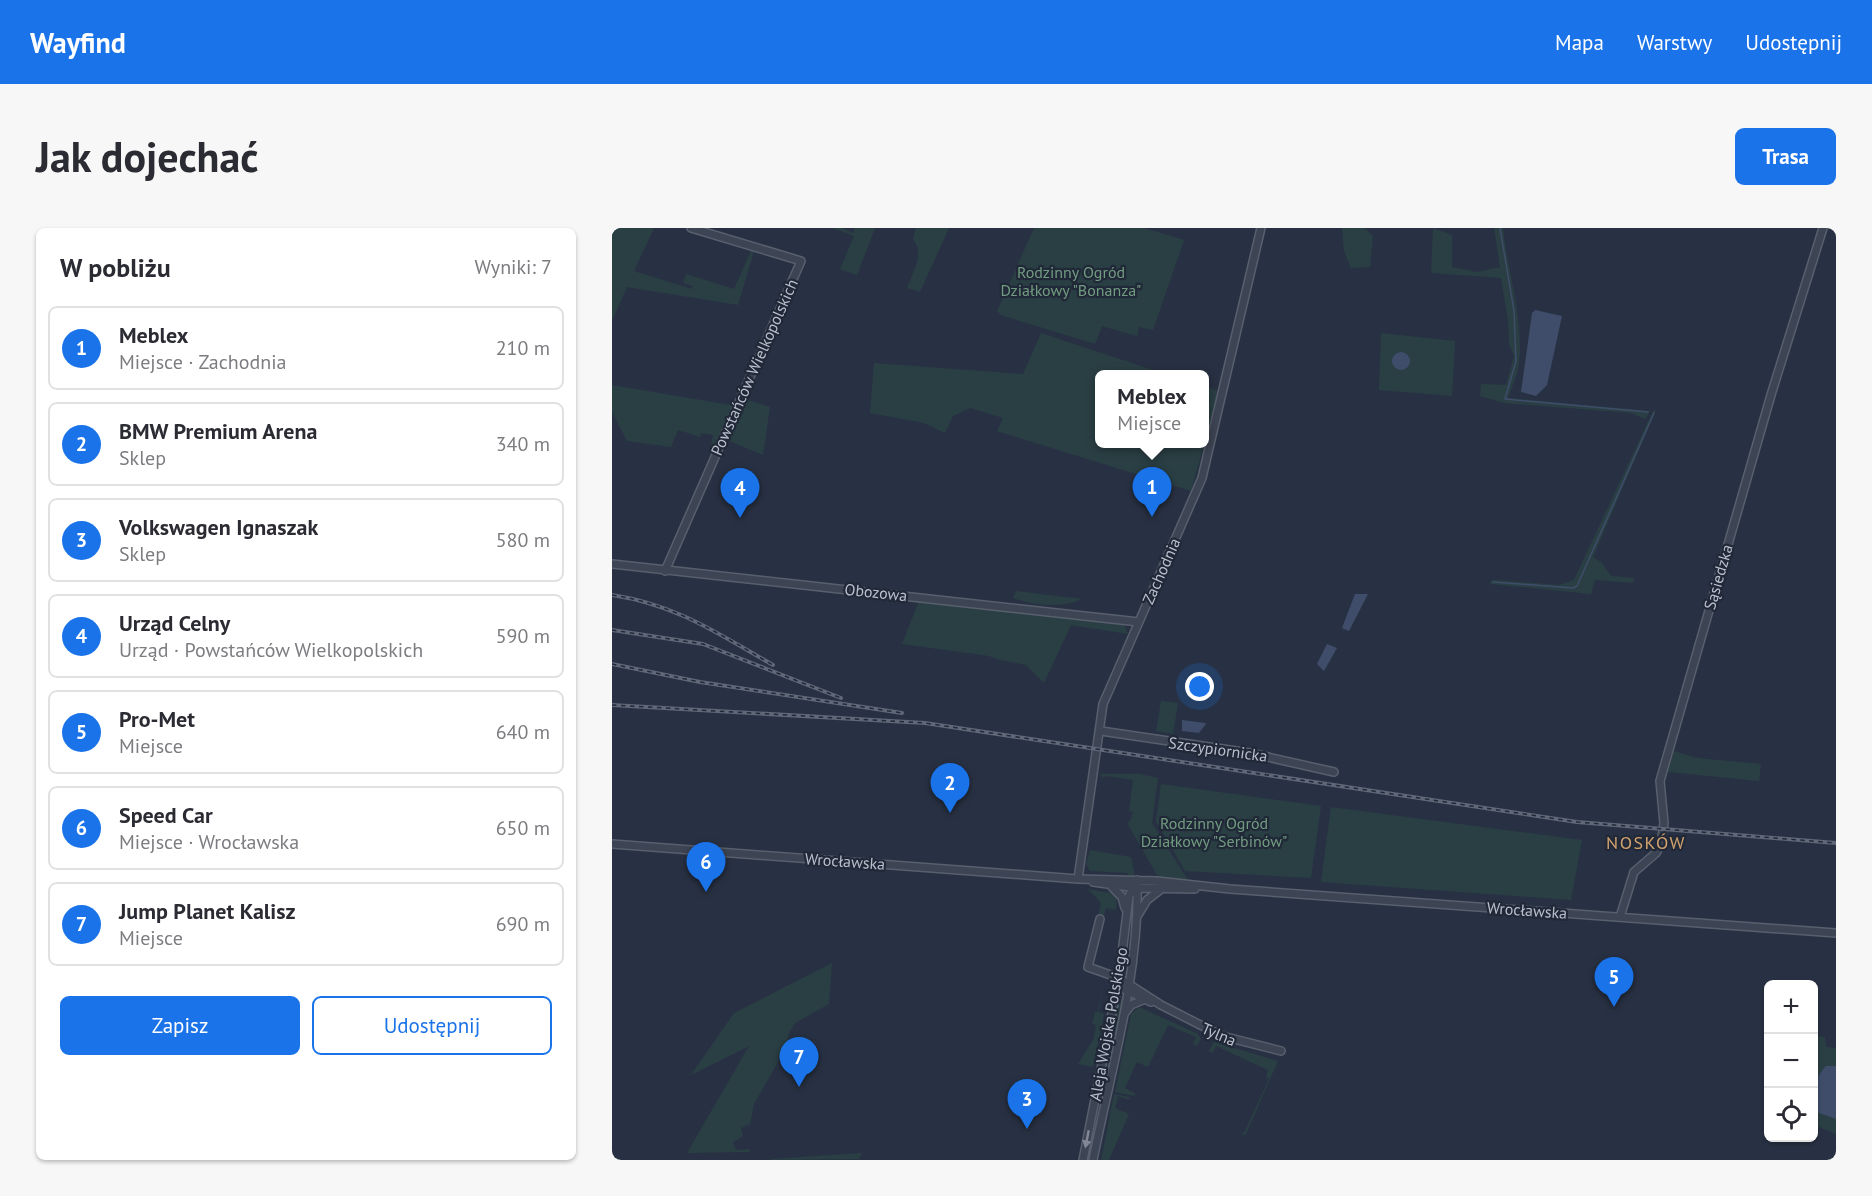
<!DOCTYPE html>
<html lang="pl">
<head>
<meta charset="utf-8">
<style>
  body { margin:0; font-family:"PT Sans",sans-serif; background:#f7f7f7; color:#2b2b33 }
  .controls { position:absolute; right:18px; bottom:18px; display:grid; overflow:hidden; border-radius:9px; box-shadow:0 2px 4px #0004 }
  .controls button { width:54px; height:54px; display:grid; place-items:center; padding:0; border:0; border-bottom:2px solid #e1e1e2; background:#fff; color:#2b2b33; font:30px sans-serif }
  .you { position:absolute; left:588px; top:459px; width:21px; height:21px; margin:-15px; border:4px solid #fff; border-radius:50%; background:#1a73e8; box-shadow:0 0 0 9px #1a73e833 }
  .badge { display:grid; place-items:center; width:39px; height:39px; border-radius:50%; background:#1a73e8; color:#fff; font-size:20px; font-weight:700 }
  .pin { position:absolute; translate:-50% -50px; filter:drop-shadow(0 2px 3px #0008) }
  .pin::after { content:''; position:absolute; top:32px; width:21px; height:18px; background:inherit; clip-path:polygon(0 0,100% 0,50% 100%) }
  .popup { position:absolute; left:483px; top:142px; width:114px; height:78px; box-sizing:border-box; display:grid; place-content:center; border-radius:9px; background:#fff; filter:drop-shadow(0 2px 4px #0005); font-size:20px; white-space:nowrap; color:#7c7c81 }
  .popup b { font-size:22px; color:#2b2b33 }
  .popup::after { content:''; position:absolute; left:50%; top:100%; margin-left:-12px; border:12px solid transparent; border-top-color:#fff }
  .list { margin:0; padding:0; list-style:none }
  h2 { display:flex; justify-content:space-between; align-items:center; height:78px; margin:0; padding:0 24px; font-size:26px }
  h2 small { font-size:20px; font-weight:400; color:#7c7c81 }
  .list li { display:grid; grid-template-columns:39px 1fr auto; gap:18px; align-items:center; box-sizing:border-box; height:84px; margin:0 12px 12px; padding:0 12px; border:2px solid #e1e1e2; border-radius:9px }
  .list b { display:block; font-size:22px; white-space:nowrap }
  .list p { margin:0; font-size:20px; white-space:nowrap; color:#7c7c81 }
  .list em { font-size:20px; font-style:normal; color:#7c7c81 }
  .actions { display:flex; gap:12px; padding:18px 24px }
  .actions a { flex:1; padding:14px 0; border:2px solid #1a73e8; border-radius:9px; text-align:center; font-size:21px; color:#1a73e8 }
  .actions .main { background:#1a73e8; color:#fff }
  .icon { flex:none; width:33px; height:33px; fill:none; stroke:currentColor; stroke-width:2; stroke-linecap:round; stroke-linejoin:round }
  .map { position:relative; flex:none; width:1224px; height:932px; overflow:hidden; border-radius:9px }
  header { display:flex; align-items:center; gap:36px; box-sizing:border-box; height:84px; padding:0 30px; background:#1a73e8; color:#fff }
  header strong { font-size:28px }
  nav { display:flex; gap:33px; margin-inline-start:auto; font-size:21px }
  .intro { display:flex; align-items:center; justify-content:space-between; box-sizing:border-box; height:144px; padding:0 36px }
  h1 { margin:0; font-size:42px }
  .button { padding:15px 27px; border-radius:9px; background:#1a73e8; color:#fff; font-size:21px; font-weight:700 }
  main { display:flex; gap:36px; padding:0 36px }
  aside { flex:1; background:#fff; border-radius:9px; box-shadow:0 2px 4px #0004 }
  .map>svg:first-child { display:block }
</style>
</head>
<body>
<header>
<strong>Wayfind</strong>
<nav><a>Mapa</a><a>Warstwy</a><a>Udostępnij</a></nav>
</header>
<div class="intro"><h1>Jak dojechać</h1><a class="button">Trasa</a></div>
<main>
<aside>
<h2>W pobliżu<small>Wyniki: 7</small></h2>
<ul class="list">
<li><span class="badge">1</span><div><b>Meblex</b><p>Miejsce · Zachodnia</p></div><em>210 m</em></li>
<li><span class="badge">2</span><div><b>BMW Premium Arena</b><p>Sklep</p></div><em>340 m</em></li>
<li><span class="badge">3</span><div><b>Volkswagen Ignaszak</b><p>Sklep</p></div><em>580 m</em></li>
<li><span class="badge">4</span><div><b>Urząd Celny</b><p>Urząd · Powstańców Wielkopolskich</p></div><em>590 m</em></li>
<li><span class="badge">5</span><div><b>Pro-Met</b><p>Miejsce</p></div><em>640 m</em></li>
<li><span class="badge">6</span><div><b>Speed Car</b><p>Miejsce · Wrocławska</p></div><em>650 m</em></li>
<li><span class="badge">7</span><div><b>Jump Planet Kalisz</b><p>Miejsce</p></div><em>690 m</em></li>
</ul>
<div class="actions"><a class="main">Zapisz</a><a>Udostępnij</a></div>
</aside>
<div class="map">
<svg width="1224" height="932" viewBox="0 0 1224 932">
  <rect width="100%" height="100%" fill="#283143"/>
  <path fill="#2a3f44" d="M0,0H42L22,43L80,61L81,58L71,55L74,46L122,61L139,23H142L126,77L15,59L0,93Z
    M220,0H230L241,5L243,0H263L245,47L228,41L242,8Z
    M304,0H337L308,64L295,60C301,43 313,27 301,11Z
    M422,0H532L572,12L541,102L527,99L525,108L490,98L483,116L389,87L385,83Z
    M730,0H753L761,8L758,39L739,40L732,23Z
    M821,0L840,7V39L865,44L888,39L882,0H891C895,40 912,94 907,134C906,146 900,158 896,170L1038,183L1033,191L1019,185L892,175L868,168L869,156L894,157L902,128L897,116L896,92L889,50L819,45Z
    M429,105L553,146H488V216H592L579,263L385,203L391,190L358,180L341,188L333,205L312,195L258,185L262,135L411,146Z
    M769,105L843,113L840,168L767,162Z
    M0,157L119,177L122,179L104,217H99L101,207L89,205L88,209L66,202L59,219L15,213L0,184Z
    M593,158L606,163L593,213L592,158Z
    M133,171L158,179L151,227L115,212Z
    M1044,182L981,329L990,335L999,348L1022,350L1021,355L983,352L979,366L878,356L880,352H884L947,357L962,352L1041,183Z
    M404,363L470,371C450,380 422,378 401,370Z
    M307,373L512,396L516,406L459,397L432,455L414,437L384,431L377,428L290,416Z
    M549,473L566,475L561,506L544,503Z
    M1062,523L1085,530L1149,536L1147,553L1056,544Z
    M488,546H528L546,550L540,595L576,652L555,651L545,647L515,595L518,593L521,584L517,583L521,552L494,548L491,550Z
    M549,556L709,578L699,650L573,643L544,593Z
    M719,579L970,612L959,672L709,654Z
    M478,622L519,629L523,648H516V645L478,643L474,636Z
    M476,661L502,666L505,671L504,682L494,680L491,691L486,690L489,675Z
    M220,735L217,776L183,795L177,805L174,820L142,876L138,896L129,900L131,908L121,914L124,922L138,921V924L75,925L137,818L79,847L122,785Z
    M493,748L487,784L492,786L481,839L466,836L482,810L484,797L480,796L483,784H486Z
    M506,771H510L493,858L490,860Z
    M527,779L586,806L589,811L585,818L581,816L584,809L556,797L536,839L525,834L513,860L524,866L522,868L503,864L519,786Z
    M1202,808L1213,809L1214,819L1224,820V906L1202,897Z
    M602,814L666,833L633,908L628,904L632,905L657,851L654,849L656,842L604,818L601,825L597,823Z
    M502,866L517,869L518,872L506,868L503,880L517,886L497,932H489Z
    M250,925L247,931L159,932V931Z"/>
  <path fill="#3f4d6b" d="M923,82L950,88L935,157L924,168L909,164L920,85Z
    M780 133a9 9 0 1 1 18 0a9 9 0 1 1-18 0Z
    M743,366H756L737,403L730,400Z
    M715,416L725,420L712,443L705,436Z
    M570,492L593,495L594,496L587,505L570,503Z
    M1214,838H1224V891L1207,885C1197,873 1203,848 1214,838Z"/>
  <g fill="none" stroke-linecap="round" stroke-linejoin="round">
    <path stroke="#3f4d6b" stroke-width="1.5" d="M888,0L902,83L904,133L893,171L1036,184
      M881,354L961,360L965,358L1042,185"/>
    <defs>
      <path id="minor" d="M0,336L527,394
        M53,343L189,33L79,0
        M489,503L638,525L722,544
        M0,616L466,651L545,653L618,661L1224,705
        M466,651L491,476L590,250L649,0
        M481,654L525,660L583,661
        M499,658L510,669L513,680
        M526,687L535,672L548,662
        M1008,689L1022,644L1044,625L1049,616L1052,595L1048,553L1159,167L1211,0
        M488,691L476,739L507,750L549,777L610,808L669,823
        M512,761L539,774
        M512,786L519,777L531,772
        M471,932L507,750L517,668L525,652
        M481,932C499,841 528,745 525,652"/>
    </defs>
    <use href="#minor" stroke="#585f6d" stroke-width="10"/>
    <use href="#minor" stroke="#3d4453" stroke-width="7"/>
    <defs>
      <path id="rail" d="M0,367C65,377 105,405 161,437
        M0,402L91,416L229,470
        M0,436L88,454L290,485
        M0,477L313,495L965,594L1224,615"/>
    </defs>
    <use href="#rail" stroke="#5f6779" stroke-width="4"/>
    <use href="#rail" stroke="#212938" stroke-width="1.5" stroke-dasharray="4.5" stroke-linecap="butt"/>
  </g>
  <defs><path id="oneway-solid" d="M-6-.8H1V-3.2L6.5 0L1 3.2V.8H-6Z" transform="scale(1.5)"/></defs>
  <use fill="#828896" href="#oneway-solid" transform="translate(475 911) rotate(101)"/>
  <g text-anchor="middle" stroke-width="4.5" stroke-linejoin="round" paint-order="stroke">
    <g font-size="16" fill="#729c80" stroke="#212938">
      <text x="459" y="50">Rodzinny Ogród<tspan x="459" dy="18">Działkowy "Bonanza"</tspan></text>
      <text x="602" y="601">Rodzinny Ogród<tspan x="602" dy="18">Działkowy "Serbinów"</tspan></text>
    </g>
    <g font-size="16" fill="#babfcc" stroke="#212938">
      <text transform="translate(142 139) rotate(-66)" y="6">Powstańców Wielkopolskich</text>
      <text transform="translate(549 343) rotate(-66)" y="6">Zachodnia</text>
      <text transform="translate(1106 349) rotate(-74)" y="6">Sąsiedzka</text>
      <text transform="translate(264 364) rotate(6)" y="6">Obozowa</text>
      <text transform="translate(606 521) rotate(8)" y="6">Szczypiornicka</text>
      <text transform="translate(233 633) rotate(4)" y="6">Wrocławska</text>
      <text transform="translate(915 682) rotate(4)" y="6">Wrocławska</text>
      <text transform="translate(496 796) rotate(-80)" y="6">Aleja Wojska Polskiego</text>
      <text transform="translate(607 806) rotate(23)" y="6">Tylna</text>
    </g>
    <g font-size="18" letter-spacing="1.5" fill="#d3a36e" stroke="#212938">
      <text x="1034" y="621">NOSKÓW</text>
    </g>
  </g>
</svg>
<div class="controls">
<button>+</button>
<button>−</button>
<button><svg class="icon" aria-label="locate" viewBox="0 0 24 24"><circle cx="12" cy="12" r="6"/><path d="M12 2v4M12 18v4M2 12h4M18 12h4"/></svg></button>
</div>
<div class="you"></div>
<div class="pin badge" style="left:540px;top:289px">1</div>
<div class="popup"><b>Meblex</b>Miejsce</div>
<div class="pin badge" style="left:338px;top:585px">2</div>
<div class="pin badge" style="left:415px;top:901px">3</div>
<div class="pin badge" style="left:128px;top:290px">4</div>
<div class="pin badge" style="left:1002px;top:779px">5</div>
<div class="pin badge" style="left:94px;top:664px">6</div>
<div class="pin badge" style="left:187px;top:859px">7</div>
</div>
</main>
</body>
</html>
